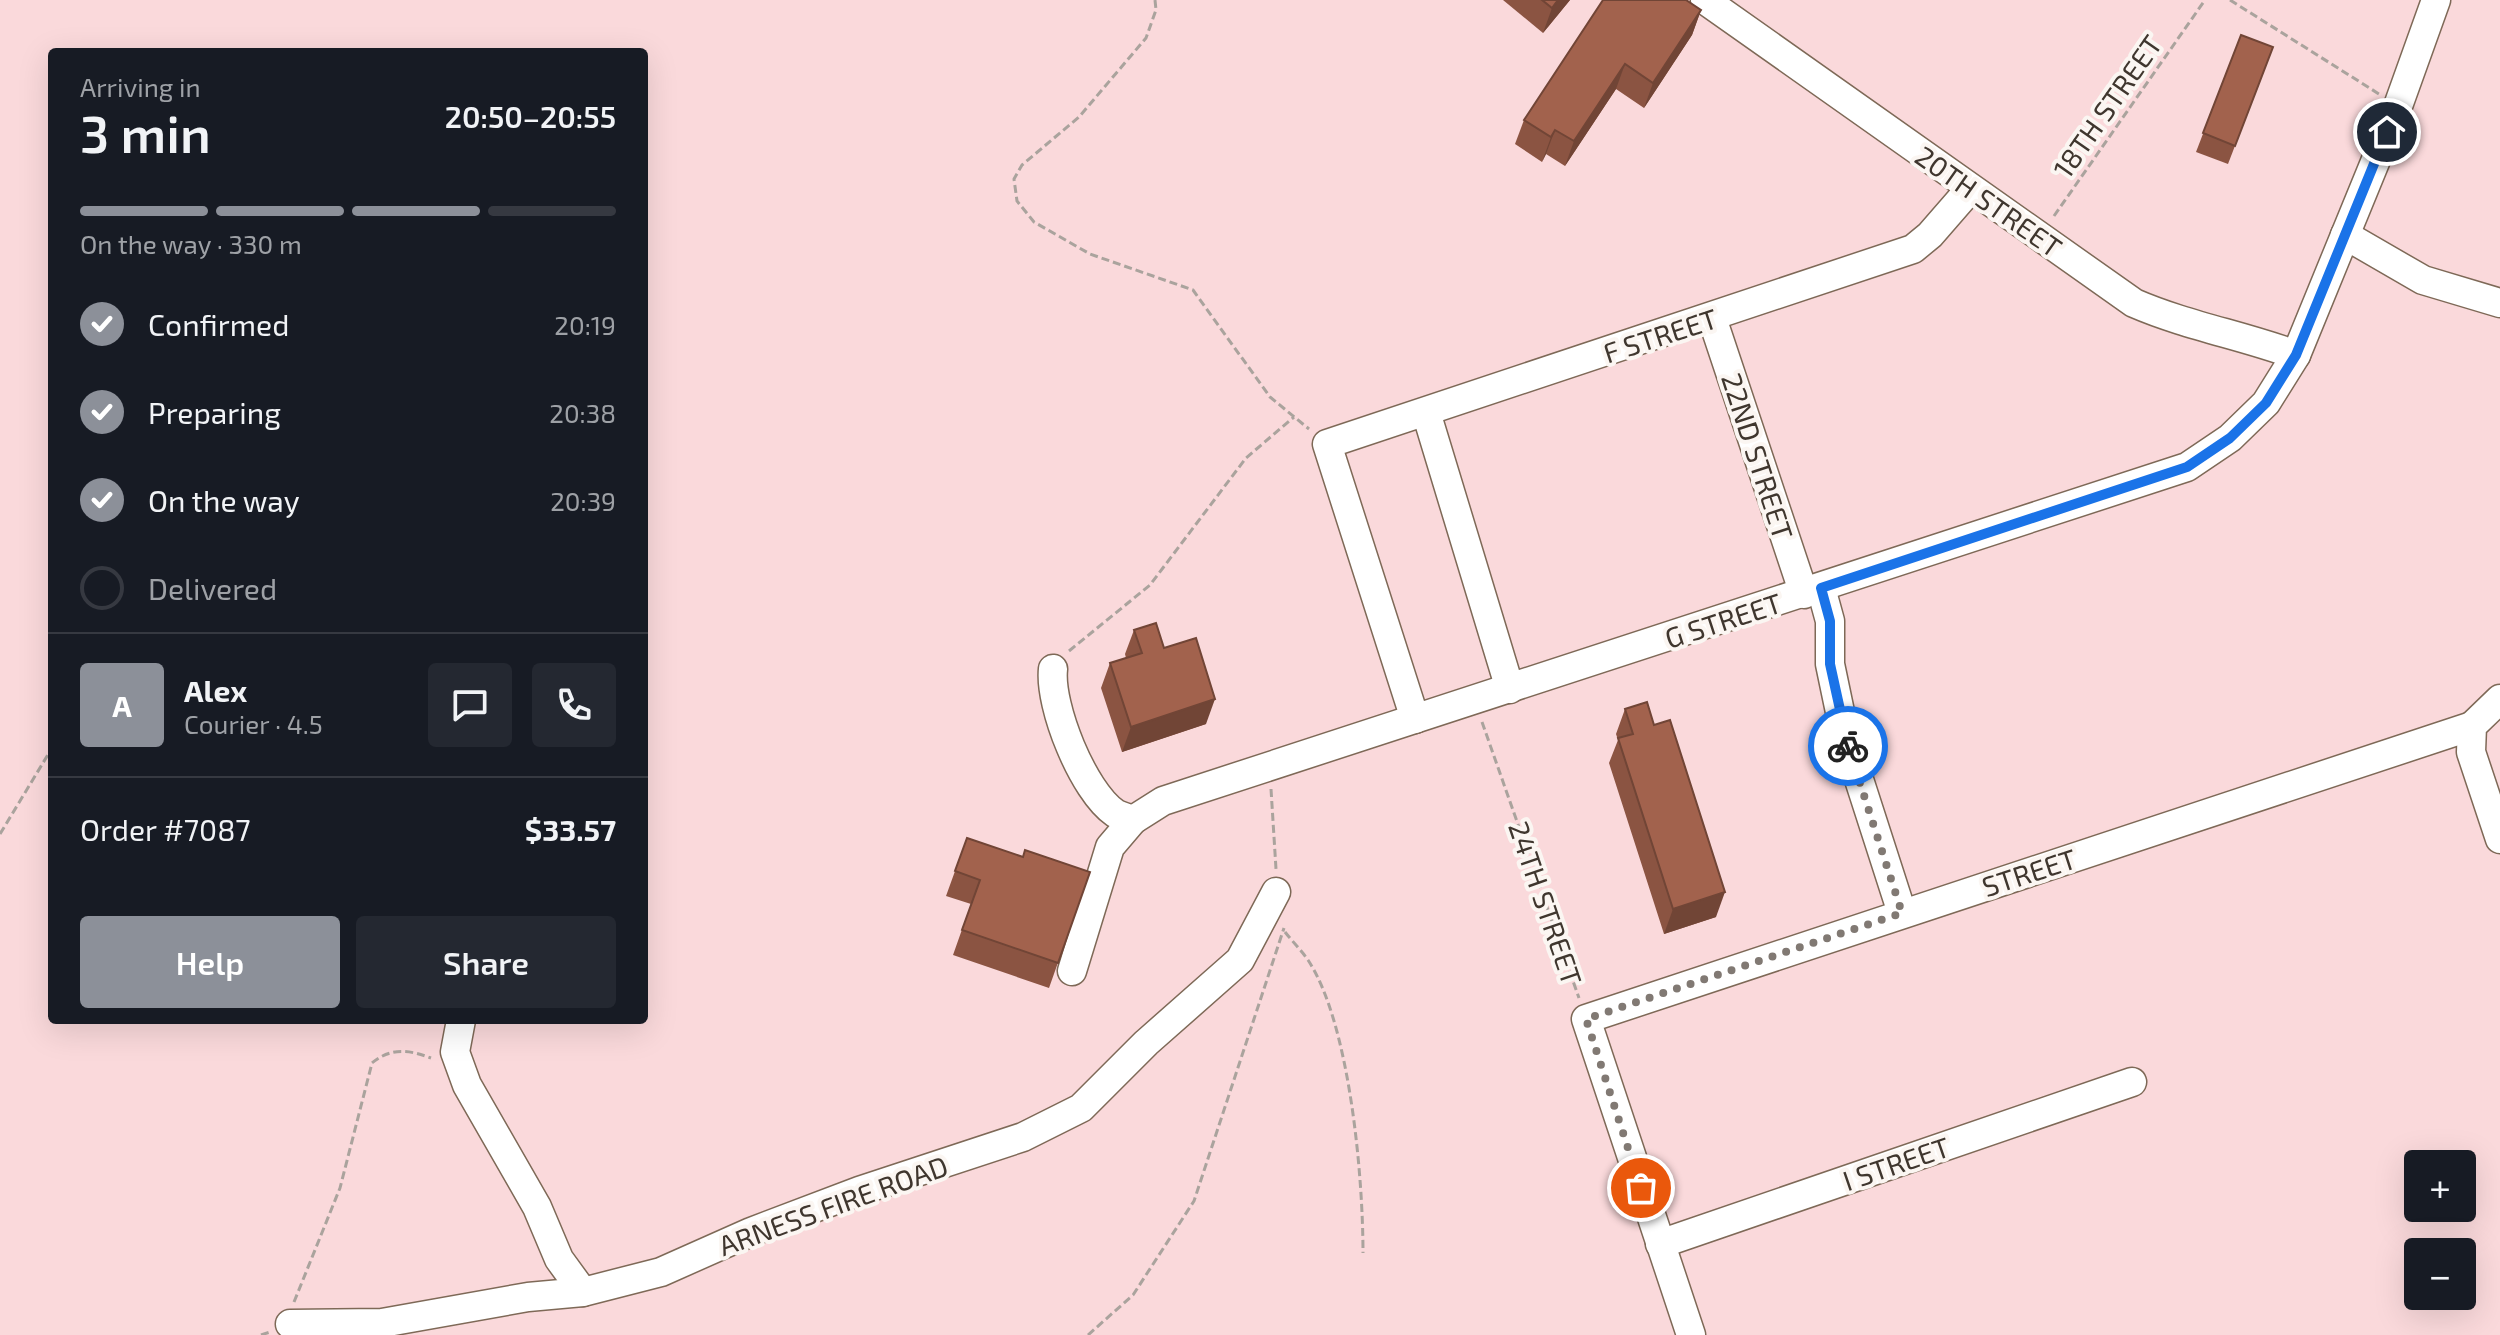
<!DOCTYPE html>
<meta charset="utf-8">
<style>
:root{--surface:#171b24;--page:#242831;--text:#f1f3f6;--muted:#9ea1a6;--line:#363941;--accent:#8c9099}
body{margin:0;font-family:"Exo 2",sans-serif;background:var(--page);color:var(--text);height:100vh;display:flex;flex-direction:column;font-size:30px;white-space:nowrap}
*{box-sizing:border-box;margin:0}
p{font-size:26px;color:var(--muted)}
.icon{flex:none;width:44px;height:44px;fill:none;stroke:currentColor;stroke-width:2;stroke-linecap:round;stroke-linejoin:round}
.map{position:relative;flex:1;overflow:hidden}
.sheet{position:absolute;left:48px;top:48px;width:600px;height:976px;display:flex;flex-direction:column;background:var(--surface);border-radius:8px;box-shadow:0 8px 32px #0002}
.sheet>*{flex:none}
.buttons{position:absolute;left:2404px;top:1150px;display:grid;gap:16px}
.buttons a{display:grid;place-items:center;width:72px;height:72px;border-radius:8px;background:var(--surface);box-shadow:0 8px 32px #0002;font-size:40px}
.pin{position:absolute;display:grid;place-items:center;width:68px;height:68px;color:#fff;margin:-34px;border:4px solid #fff;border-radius:50%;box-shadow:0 2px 8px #0007}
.courier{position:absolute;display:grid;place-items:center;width:80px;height:80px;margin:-40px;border:6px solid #1a73e8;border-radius:50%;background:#fff;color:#222;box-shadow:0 2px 10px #0007}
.summary em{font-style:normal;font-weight:600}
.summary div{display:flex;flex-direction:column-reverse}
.summary{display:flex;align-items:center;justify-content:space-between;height:136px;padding:0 32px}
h1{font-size:52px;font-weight:600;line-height:60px}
.bar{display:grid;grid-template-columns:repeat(4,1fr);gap:12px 8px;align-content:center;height:96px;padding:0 32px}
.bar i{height:10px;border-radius:6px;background:var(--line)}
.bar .selected{background:var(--accent)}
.bar p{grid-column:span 4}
.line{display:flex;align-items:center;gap:20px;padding:0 32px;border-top:2px solid var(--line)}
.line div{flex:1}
.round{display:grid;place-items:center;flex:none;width:84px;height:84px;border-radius:8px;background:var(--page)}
ol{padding:0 32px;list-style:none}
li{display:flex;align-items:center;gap:24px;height:88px}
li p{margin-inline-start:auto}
li .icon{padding:8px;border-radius:50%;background:var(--accent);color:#fff;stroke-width:4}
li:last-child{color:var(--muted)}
li i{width:44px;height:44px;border:4px solid var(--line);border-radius:50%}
.primary-button{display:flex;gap:16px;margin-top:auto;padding:16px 32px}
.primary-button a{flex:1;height:92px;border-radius:8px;background:var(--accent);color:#fff;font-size:32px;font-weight:600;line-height:92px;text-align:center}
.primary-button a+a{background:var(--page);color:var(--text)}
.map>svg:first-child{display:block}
</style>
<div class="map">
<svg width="2500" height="1335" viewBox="0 0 2500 1335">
<rect width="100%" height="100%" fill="#fbf6f2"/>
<path fill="#fad9db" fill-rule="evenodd" d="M0 0H2500V1335H0ZM52 52H644V1020H52ZM2418 1164H2462V1208H2418ZM2418 1252H2462V1296H2418Z"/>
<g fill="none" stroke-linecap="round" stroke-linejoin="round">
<defs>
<g id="minor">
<path d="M1705 0 2134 303C2187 326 2242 335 2296 355"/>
<polyline points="2345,235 2423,280 2500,303"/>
<polyline points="1712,318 1804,594"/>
<polyline points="1426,412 1510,689"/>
<polyline points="1821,588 1830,621 1830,664 1845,736 1902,913"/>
<path d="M1053 669C1049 706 1083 791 1115 813 1120 816 1128 818 1133 820"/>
<polyline points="2500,699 2472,726 2471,752 2500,839"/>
<polyline points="1415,719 1327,444 1913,249 1930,235 1970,189"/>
<polyline points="1072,971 1110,847 1133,820 1163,801 2187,467 2230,438 2266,403 2296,355 2398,106 2436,0"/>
<polyline points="461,1020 455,1052 467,1085 537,1207 559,1259 583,1292"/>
<polyline points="1660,1244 2132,1082"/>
<polyline points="290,1324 382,1323 528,1297 583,1292 661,1272 751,1232 859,1191 1023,1137 1081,1108 1146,1043 1240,960 1276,892"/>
<polyline points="1691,1335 1586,1019 2472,726"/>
</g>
</defs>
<use href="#minor" stroke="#7e6957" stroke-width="31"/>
<g stroke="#aaa39d" stroke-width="3" stroke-dasharray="8 4" stroke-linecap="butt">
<polyline points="1155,0 1156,10 1146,38 1079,117 1022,165 1014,179 1017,201 1034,222 1090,254 1193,290 1270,397 1309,429"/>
<polyline points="2230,0 2379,94"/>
<polyline points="2054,216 2205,0"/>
<polyline points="1069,651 1150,585 1246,458 1294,417"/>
<polyline points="1482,722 1579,998"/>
<polyline points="1271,789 1276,869"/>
<polyline points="0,834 52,748"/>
<path d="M1285 932C1292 941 1301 950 1308 960 1350 1024 1363 1177 1363 1253"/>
<path d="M294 1302 340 1188 372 1063C391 1047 410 1050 431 1058"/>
<polyline points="261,1335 270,1332"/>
<polyline points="1088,1335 1133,1295 1194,1201 1284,928"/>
</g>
<use href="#minor" stroke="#fff" stroke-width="28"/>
</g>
<g fill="#8b5442">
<polygon points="1503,0 1570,0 1543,33"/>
<polygon points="1701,10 1692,35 1644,108 1616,89 1565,166 1546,154 1542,162 1515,144 1524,120"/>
<polygon points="2241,35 2273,47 2228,164 2196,152"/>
<polygon points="1134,630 1164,648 1206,724 1122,752 1101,688 1110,663 1126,658 1125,654"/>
<polygon points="1625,709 1716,917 1664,934 1609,763 1618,740 1616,734"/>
<polygon points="967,838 1023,857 1090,872 1049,988 953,955 971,904 946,896"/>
</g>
<g fill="#714536">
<polygon points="1558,0 1570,0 1543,33 1552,8"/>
<polygon points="1701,10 1692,35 1644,108 1653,83"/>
<polygon points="1625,64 1616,89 1565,166 1574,141"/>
<polygon points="1555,130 1546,154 1542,162 1551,137"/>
<polygon points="1215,699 1206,724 1122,752 1131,727"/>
<polygon points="1725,892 1716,917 1664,934 1673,909"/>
</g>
<g fill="#a2624d" stroke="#714536" stroke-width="2">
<polygon points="1542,0 1558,0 1552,8"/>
<polygon points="1603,0 1686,0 1701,10 1653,83 1625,64 1574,141 1555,130 1551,137 1524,120"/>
<polygon points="2241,35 2273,47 2235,146 2203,133"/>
<polygon points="1156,623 1164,648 1196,638 1215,699 1131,727 1110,663 1142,653 1134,630"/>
<polygon points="1647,702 1654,725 1670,720 1725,892 1673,909 1618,738 1633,734 1625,709"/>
<polygon points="967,838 1023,857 1025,850 1090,872 1058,963 962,930 980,880 955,871"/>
</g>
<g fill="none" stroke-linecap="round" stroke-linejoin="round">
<polyline stroke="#817973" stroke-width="8" stroke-dasharray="0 14.4" points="1641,1188 1586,1019 1902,913 1848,746"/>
<polyline stroke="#1a73e8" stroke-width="10" points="1848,746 1830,664 1830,621 1821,588 2187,467 2230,438 2266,403 2296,355 2387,132"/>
</g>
<g text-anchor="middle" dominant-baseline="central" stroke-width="8" stroke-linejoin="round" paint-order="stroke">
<g font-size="28" fill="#3f362e" stroke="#fbf6f2">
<text transform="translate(2107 106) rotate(-55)">18TH STREET</text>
<text transform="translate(1989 201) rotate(35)">20TH STREET</text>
<text transform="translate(1660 335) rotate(-18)">F STREET</text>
<text transform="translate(1758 456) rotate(72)">22ND STREET</text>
<text transform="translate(1723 620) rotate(-18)">G STREET</text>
<text transform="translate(2029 872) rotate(-18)">STREET</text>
<text transform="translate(1546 903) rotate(71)">24TH STREET</text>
<text transform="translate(1896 1163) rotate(-19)">I STREET</text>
<text transform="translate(833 1205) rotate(-20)">ARNESS FIRE ROAD</text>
</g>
</g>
</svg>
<div class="buttons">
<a>+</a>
<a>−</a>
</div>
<div class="pin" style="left:1641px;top:1188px;background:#ea580c"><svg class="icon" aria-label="bag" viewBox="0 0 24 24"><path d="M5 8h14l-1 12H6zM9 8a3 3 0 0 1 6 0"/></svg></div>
<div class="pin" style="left:2387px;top:132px;background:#1f2937"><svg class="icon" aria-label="home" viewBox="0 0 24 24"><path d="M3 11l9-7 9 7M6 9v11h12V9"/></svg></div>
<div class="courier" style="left:1848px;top:746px"><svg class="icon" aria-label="bike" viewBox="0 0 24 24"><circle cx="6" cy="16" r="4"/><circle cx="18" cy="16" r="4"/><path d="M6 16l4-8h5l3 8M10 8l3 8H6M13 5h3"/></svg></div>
<section class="sheet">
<div class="summary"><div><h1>3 min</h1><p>Arriving in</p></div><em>20:50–20:55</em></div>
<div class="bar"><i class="selected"></i><i class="selected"></i><i class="selected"></i><i></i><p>On the way · 330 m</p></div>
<ol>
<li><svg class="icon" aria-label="check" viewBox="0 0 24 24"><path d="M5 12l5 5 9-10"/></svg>Confirmed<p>20:19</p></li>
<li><svg class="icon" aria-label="check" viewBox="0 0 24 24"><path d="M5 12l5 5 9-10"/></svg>Preparing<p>20:38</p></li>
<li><svg class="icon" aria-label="check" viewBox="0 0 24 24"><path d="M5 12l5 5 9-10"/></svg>On the way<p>20:39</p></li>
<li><i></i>Delivered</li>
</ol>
<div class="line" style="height:144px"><b class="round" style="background:var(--accent);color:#fff">A</b><div><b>Alex</b><p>Courier · 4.5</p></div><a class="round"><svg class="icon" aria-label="chat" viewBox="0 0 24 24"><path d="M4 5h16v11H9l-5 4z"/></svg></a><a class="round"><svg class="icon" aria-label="phone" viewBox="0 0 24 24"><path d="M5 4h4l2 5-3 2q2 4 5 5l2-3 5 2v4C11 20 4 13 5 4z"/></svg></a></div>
<div class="line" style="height:104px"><div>Order #7087</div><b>$33.57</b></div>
<div class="primary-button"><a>Help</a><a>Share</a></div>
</section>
</div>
